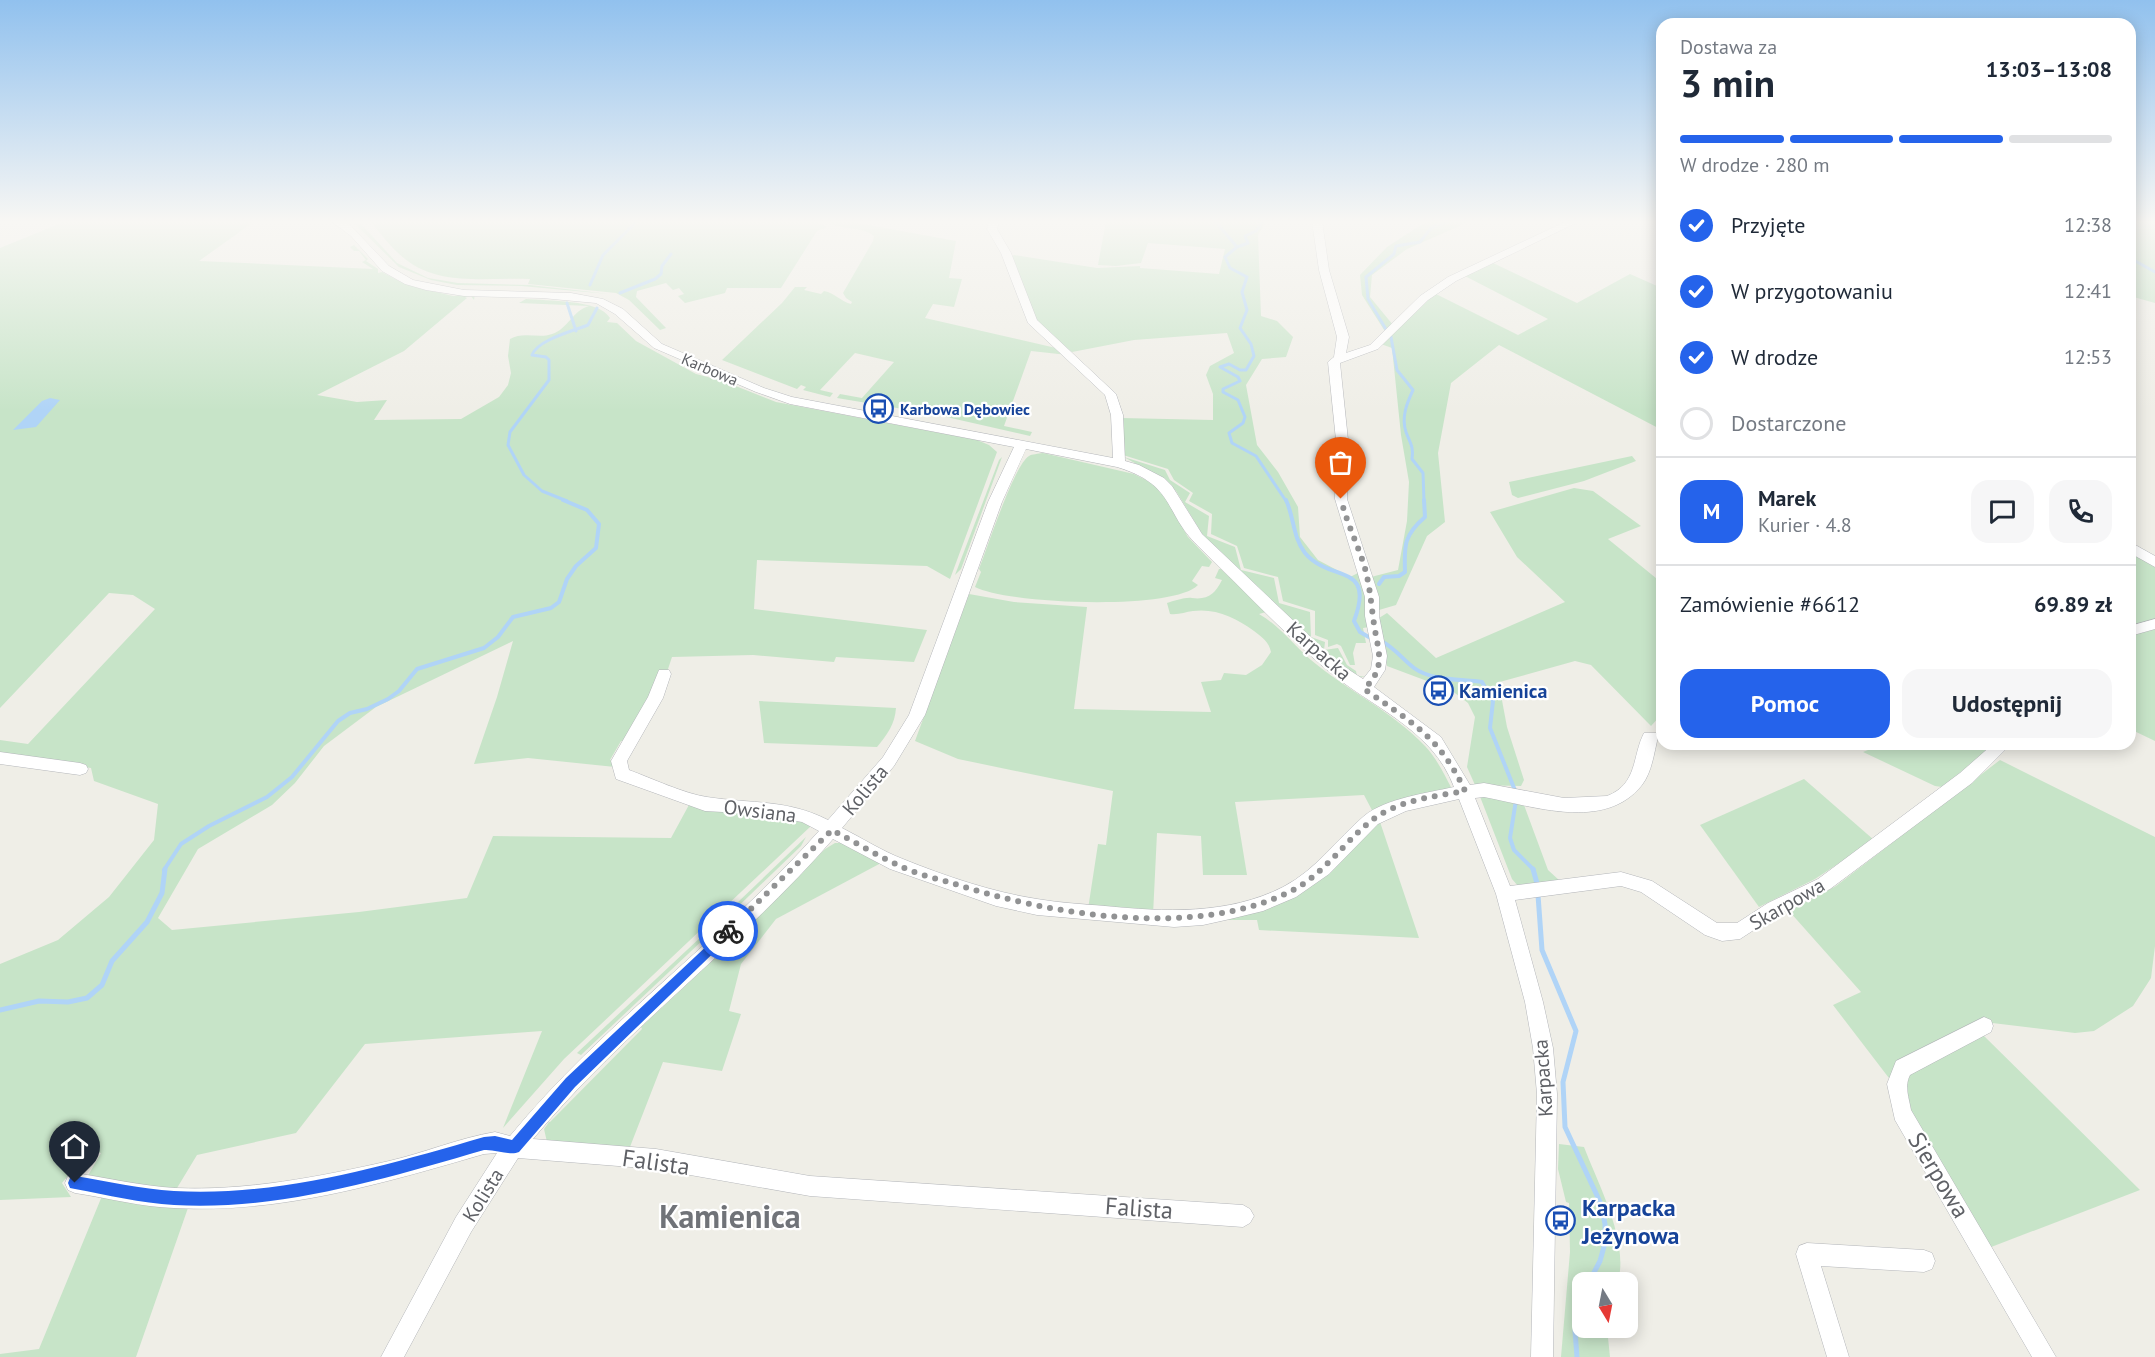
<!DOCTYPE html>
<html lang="pl">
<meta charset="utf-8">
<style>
:root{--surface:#fff;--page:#f6f6f7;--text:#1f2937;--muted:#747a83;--line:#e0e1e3;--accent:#2563eb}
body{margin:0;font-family:"PT Sans",sans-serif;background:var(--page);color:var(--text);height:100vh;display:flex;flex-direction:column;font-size:22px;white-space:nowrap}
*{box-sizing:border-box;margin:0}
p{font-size:20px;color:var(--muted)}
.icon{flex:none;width:33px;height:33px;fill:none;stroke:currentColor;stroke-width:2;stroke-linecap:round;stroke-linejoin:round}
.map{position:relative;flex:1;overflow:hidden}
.sheet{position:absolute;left:1656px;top:18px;width:480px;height:732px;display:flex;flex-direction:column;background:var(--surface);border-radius:18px;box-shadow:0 3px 15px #0003}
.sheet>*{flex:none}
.needle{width:39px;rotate:170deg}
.tools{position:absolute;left:1572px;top:1272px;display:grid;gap:12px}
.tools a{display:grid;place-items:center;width:66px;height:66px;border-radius:12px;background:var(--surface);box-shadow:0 3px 15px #0003;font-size:30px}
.pin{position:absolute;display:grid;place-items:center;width:51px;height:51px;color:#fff;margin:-62px -26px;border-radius:50% 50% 50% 0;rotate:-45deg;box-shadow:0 0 6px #0007}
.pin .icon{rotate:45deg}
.courier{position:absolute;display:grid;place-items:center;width:60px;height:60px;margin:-30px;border:4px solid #2563eb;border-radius:50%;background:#fff;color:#222;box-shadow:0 2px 8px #0007}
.overview em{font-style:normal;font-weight:700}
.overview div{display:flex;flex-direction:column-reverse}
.overview{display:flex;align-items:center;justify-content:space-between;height:102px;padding:0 24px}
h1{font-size:39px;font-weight:700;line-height:45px}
.bar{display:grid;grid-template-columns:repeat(4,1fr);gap:9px 6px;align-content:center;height:72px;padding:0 24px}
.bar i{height:8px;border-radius:4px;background:var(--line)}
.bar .current{background:var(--accent)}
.bar p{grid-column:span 4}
.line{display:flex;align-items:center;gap:15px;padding:0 24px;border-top:2px solid var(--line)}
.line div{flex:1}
.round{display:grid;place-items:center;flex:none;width:63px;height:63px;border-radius:18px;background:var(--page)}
ol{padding:0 24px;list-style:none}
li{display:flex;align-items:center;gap:18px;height:66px}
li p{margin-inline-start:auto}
li .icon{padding:6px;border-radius:50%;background:var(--accent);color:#fff;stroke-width:4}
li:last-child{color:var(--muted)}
li i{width:33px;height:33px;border:3px solid var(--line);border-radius:50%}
.cta{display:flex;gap:12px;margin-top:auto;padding:12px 24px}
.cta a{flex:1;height:69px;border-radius:18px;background:var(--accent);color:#fff;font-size:24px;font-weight:700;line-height:69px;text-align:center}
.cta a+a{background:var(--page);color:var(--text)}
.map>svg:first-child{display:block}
</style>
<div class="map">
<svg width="2155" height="1357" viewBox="0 0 2155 1357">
<rect width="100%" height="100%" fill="#efeee7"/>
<g fill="#c7e4c8">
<path d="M66 221H234L241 223 255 221 199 261 373 269 362 262 366 260 359 251H354L350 247 354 245 368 259 366 261 378 269V273L382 272 403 283 424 289 453 296 475 294 474 300 471 296 465 297 467 298 404 351 317 395 357 402 387 400 374 420 461 419 499 397 508 385 511 373 508 356 510 339C523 331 539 339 552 334 568 329 573 310 589 306L519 303 526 299C546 301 599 299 610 318L607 322 617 323 636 341 696 374 723 381 776 402 977 440 989 445 997 452 950 579 927 566 757 560 754 609 927 630 914 662 836 657 834 662 753 655 672 657 667 672H661L653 695 628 742 621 741 610 760 616 762 615 767 528 758 474 764 497 697 513 641 376 707 324 746 295 783 272 805 198 849 158 918 172 930 359 912 467 898 493 836 671 838 690 803C729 814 775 805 811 826L564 1059 503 1128 542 1031 365 1044 296 1133 197 1155 174 1193 129 1189 86 1179 101 1153 89 1151 62 1183 71 1197 0 1200V964L58 940 109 897 154 840 158 804 94 781 91 768 0 755V740L28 744 155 609 133 595 109 593 0 708V248Z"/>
<polygon points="352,221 362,225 397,263 428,278 458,283 530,285 609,294 521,286 457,285 431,280 399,267"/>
<path d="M370 221H818L827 227 817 231 781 288H727L725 293 685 303 678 296 684 294 679 288 673 290 666 283 637 291 636 297 666 328 660 330 629 300 616 293 528 284 530 279C488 277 440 287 405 259 391 248 381 234 370 221Z"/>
<path d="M827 221H847L956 241 949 278 962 279 954 307 933 304 925 318 1056 348 1068 355 1031 351 1004 426 1032 432 1030 436 942 416 944 413 935 411 933 414 837 398 840 394 862 398 894 362 855 353 820 390 833 393 830 397 803 390 806 387 801 385 797 389 722 360 782 303 795 287H807L804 290 821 294 824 291C835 293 840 301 851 304L852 302 846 298 843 293 873 241 874 236C861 225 839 231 827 221Z"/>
<polygon points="1106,221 1266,221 1258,235 1261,316 1277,321 1293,337 1286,357 1262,359 1246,385 1257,445 1278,472 1298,507 1300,537 1318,560 1350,577 1362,571 1369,627 1363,628 1366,643 1356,643 1353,653 1355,665 1350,665 1341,646 1337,644 1328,647 1328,640 1315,635 1315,611 1283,601 1278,577 1244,568 1237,546 1211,534 1212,514 1189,501 1193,493 1174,480 1168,469 1123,455 1121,418 1213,420 1213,394 1206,375 1210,366 1234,353 1227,333 1134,340 1072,352 1043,331 1035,320 1011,257 1014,255 1097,268 1140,266 1140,268 1219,274 1225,249 1148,243 1141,263 1116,266 1098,265"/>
<polygon points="1427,221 1471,221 1407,249 1372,275 1370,297 1393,325 1386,333 1362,295 1360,275 1387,247"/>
<polygon points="2130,221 2155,221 2155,303 2130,296"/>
<polygon points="1491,262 1577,303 1630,274 1657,286 1662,286 1662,430 1499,345 1451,383 1438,453 1445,522 1427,536 1396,605 1379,610 1371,577 1398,570 1407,521 1409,482 1401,435 1392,348 1381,344 1434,293 1518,335 1548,319 1463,275"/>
<path d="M1043 453 1134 474 1154 484 1167 500 1188 537 1212 562 1209 567 1202 566 1192 581 1198 585C1173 611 1007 604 975 587L981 572 979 569C987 549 1014 465 1029 456 1032 454 1038 454 1043 453Z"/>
<polygon points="1632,456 1636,461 1584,481 1518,498 1512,495 1509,482"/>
<polygon points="1002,457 961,569 955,575 999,460"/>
<polygon points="1124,457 1165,470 1170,480 1190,493 1185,502 1209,516 1207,536 1235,547 1241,570 1274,578 1279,603 1310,612 1311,637 1325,642 1324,650 1338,648 1347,665 1356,671 1357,676 1368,676 1358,677 1335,662 1204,537 1176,491 1166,481"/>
<polygon points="1574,488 1593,491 1641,526 1608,539 1662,583 1662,714 1651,726 1591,665 1575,661 1496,683 1501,695 1507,727 1524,780 1521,786 1475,785 1467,767 1475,717 1468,703 1451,690 1387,666 1378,626 1379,618 1387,613 1436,658 1565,602 1517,557 1490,512"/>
<polygon points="2130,550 2155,566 2155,619 2130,626"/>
<path d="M1219 569H1221L1266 612 1259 614C1280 626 1293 645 1311 660 1347 690 1393 712 1425 746 1437 759 1444 774 1452 789L1374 814 1364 795 1235 802 1247 875H1203L1201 836 1157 833 1153 915 1088 909 1098 844 1106 845 1113 791 958 759 915 741 969 594 1014 602 1087 607 1074 709 1211 712 1201 682 1221 680 1224 673 1246 675 1262 665 1271 652C1269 642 1262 637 1254 631 1236 618 1216 608 1193 611 1185 612 1179 615 1170 614L1167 603C1174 601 1185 597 1192 598 1208 600 1215 594 1222 580L1215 578Z"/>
<polygon points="2155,629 2155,741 2130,729 2130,636"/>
<path d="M759 701 896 708C895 724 887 735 877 747L764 743Z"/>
<polygon points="1883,744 1996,744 1942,787 1935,786 1863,752"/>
<polygon points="2000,760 2155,837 2155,946 2151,978 2133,1006 2094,1031 2075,1033 1984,1022 1892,1082 1833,1005 1861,992 1789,911 1836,886"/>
<polygon points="1804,779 1874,840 1815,879 1759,907 1700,825"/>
<polygon points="1479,794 1524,805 1548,870 1560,881 1518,886 1512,879"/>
<polygon points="1379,819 1419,938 1259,930 1257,920 1216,920 1269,905"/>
<polygon points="806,837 801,846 722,922 716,923"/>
<polygon points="835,843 842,843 881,863 776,919 741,964 729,1011 741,1014 722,1071 663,1062 628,1152 547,1142 544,1129 549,1122 550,1122 642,1029 641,1027 728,946 825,849"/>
<polygon points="703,935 706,937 581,1055 577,1053"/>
<polygon points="1982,1034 2140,1190 1986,1249 1907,1113 1907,1072"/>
<path d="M1559 1144 1584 1147C1599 1186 1629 1241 1618 1282H1582V1328H1607L1610 1357H1561L1570 1252 1569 1203 1566 1202 1558 1169Z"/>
<polygon points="102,1196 189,1205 136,1357 0,1357 0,1354 39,1349"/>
</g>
<polygon fill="#b0d4f7" points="50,398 60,400 36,427 13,430 42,401"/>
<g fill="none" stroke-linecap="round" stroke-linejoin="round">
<g stroke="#b0d4f7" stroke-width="3">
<polyline points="1215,221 1237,247"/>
<polyline points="1263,221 1256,231 1245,236 1248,243 1237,247 1225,257 1230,268 1247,277 1242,292 1247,310 1240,328 1251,344 1254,356 1246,370 1240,370 1229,364 1220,367 1238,377 1240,381 1223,389 1223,392 1238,400 1245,417 1243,423 1229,433 1232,443 1256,456 1286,501"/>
<polyline points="2130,258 2155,272"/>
<polyline points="590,285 603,255 637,221"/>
<polyline points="620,293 655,279 661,274 662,266 671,254"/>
<polyline points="567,303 576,331"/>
<polyline points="1387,331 1368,299 1366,277 1394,254 1396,246 1420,242 1431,228 1449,221"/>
<path d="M1391 337 1397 370 1413 390C1407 403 1401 417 1406 432 1410 443 1414 447 1412 459L1423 473 1424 501"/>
<path d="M567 501 542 491 524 475 508 445 510 432 549 380V360L546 357 532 355C537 340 573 331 588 325L597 308"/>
</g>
<g stroke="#b0d4f7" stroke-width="4">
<path d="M1286 500C1294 517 1293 538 1305 553 1330 583 1376 562 1354 621L1360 632 1374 640"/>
<path d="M1379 584 1384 577 1399 576 1405 572C1404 545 1404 535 1425 517L1424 500"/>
<path d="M1381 641C1394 647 1402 659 1414 668 1432 681 1460 679 1482 682L1493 701 1490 728 1516 793"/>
<polyline points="1516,800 1510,838 1514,850 1534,870"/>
<polyline points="164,870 181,844 209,826 267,797 292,777 338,721 350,713 367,709 388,699 399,691 417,669 484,648 498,637 513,617 551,608 559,602 567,579 576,566 596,548 599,524 587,510 563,500"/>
</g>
<g stroke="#b0d4f7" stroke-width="5">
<polyline points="1533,869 1538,887"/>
<polyline points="1538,895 1542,950 1576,1031 1563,1082 1565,1127 1601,1204 1605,1224 1605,1243 1600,1261 1589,1282"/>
<polyline points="0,1010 39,1001 68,1002 87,998 102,985 112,961 147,922 162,893 165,869"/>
<polyline points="1577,1357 1575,1331 1582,1296"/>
</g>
<defs>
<g id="minor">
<path d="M331 221H343L350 225 389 266 413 280 464 290 571 293 603 299 623 309 662 344 764 388 792 397 1113 458 1111 415 1105 395 1028 323 1001 253 987 229 989 221H999L997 229 1011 253 1037 320 1116 394 1123 415 1125 461 1139 465 1164 478 1172 486 1202 534 1337 662 1363 679 1371 669 1373 656 1365 616V597L1335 499 1336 440 1328 362 1334 357 1337 337 1319 270 1312 221H1322L1329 270 1349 337 1346 353 1370 345 1420 296 1448 277 1567 221H1580L1456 281 1428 300 1378 349 1340 363 1348 440 1347 499 1379 597V616L1387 656 1385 670 1374 687 1441 737 1470 785 1484 783 1564 798 1607 796C1638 784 1632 756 1644 733H1656L1658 737C1654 753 1652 772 1642 785 1605 832 1533 806 1484 797L1475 798 1510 886 1621 872 1652 881 1717 923H1737L1768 903 1818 879 1960 773 1993 744H2011L1972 783 1830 889 1780 913 1740 939 1722 941 1705 935 1641 892 1621 886 1515 900 1543 1002 1553 1048 1557 1094 1553 1357H1531L1537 1094 1533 1048 1525 1002 1496 894 1459 799 1406 811 1378 824 1329 874 1296 897 1263 911 1230 919 1203 925 1174 927 1037 915 996 906 890 869 833 839C740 946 624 1030 533 1139L656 1149 810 1176 1243 1205 1250 1209 1254 1216 1250 1223 1243 1227 810 1196 656 1169 518 1158 471 1232 404 1357H381L456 1217 497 1153 484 1154C384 1183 280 1214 174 1208 142 1207 108 1198 75 1193L68 1190 65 1183 68 1176 75 1173C108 1178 142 1186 175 1188 246 1191 319 1177 389 1161 424 1153 459 1138 495 1132L510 1136C602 1024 722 940 819 831L802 822 759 814 705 811 616 779 611 761 648 697 659 670H669L671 674 663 698 627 761 629 770C651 778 685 794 707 797 752 804 787 799 828 820L883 757 909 715 988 502 1014 447 790 404 756 392 654 348 615 314 596 303 542 298 464 296 426 290 405 284 382 271 351 236ZM1026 449 1117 467C1176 485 1163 512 1198 546 1241 587 1281 631 1326 669 1370 707 1432 728 1454 787 1428 793 1386 798 1364 816 1337 839 1316 870 1283 887 1228 915 1164 912 1105 906 1082 904 1060 903 1037 899 992 892 945 876 903 859 882 851 862 838 842 828L894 766 925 715 1002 502Z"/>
<polygon points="2130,542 2155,556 2155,567 2130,553"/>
<polygon points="2155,619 2155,629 2130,636 2130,626"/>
<polygon points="0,752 80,763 86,765 88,769 86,773 80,775 0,764"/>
<path d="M1984 1017 1991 1020 1993 1026 1991 1032 1910 1075C1904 1086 1909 1098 1911 1110L2056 1357H2032L1895 1120 1887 1084 1896 1061Z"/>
<polygon points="1807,1243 1924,1250 1932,1253 1935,1261 1932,1269 1924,1272 1821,1266 1849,1357 1827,1357 1796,1254 1799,1246"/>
</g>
</defs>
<use href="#minor" stroke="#b4b6ba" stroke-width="1"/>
<use href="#minor" fill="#fff" fill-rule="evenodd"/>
</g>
<linearGradient id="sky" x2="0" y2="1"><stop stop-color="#91c1ee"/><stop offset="0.54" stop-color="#f8f7f4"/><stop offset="1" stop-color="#f8f7f4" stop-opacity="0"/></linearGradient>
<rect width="2155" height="411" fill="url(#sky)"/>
<path fill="#2563eb" d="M728 926 734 931 732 935 575 1087 519 1152C510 1156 495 1149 484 1150 384 1179 279 1211 174 1205 141 1203 107 1195 75 1189L70 1188 68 1183 70 1178 75 1176C107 1181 141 1189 174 1191 279 1197 384 1166 484 1137L495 1136 512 1140 566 1078Z"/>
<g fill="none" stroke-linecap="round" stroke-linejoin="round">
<path stroke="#919293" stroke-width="6" stroke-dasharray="0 10.8" d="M728 931 832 830C853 841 874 854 896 864 913 873 933 878 952 883 1050 915 1193 939 1289 892 1323 876 1342 844 1371 821 1395 801 1435 796 1465 791 1440 737 1411 722 1364 689 1387 667 1378 652 1374 624 1371 604 1370 585 1364 565 1357 543 1346 521 1341 499"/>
</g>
<defs>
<symbol id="bus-ring" viewBox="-11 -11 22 22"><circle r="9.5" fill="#fff" stroke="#1a4fb4" stroke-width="1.5"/><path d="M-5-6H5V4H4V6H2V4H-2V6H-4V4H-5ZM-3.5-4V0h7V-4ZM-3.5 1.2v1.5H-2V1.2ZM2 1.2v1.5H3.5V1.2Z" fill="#1a4fb4"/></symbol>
</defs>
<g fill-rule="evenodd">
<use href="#bus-ring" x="862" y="392" width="33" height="33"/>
<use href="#bus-ring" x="1422" y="674" width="33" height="33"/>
<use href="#bus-ring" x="1544" y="1204" width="33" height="33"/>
</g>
<g text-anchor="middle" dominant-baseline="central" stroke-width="4.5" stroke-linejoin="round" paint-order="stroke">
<g font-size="16" fill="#5f6166" stroke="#fff">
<text transform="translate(710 369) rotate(23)">Karbowa</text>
</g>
<g font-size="16" font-weight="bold" fill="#164399" stroke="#fff" text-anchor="start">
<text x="900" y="409">Karbowa Dębowiec</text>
</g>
<g font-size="20" fill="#5f6166" stroke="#fff">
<text transform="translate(1319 651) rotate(41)">Karpacka</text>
<text transform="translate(865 790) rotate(-50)">Kolista</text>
<text transform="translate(760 811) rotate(7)">Owsiana</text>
<text transform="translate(1787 904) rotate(-30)">Skarpowa</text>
<text transform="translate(1543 1078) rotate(-94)">Karpacka</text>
<text transform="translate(483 1195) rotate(-58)">Kolista</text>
</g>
<g font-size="20" font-weight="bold" fill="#164399" stroke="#fff" text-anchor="start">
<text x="1459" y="691">Kamienica</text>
</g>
<g font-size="24" fill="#5f6166" stroke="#fff">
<text transform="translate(656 1162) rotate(8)">Falista</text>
<text transform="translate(1939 1175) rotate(59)">Sierpowa</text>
<text transform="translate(1139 1208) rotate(4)">Falista</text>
</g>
<g font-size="24" font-weight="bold" fill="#164399" stroke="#fff" text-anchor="start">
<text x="1582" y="1207">Karpacka<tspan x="1582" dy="28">Jeżynowa</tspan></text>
</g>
<g font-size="32" font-weight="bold" fill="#707378" stroke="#fff">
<text x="730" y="1216">Kamienica</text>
</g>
</g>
</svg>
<div class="tools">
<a><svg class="needle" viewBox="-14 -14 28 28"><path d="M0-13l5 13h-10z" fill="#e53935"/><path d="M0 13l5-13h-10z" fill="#747a83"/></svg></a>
</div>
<div class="pin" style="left:1341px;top:499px;background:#ea580c"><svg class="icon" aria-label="bag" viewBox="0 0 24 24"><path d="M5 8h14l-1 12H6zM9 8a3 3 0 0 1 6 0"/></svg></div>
<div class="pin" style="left:75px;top:1183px;background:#1f2937"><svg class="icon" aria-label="home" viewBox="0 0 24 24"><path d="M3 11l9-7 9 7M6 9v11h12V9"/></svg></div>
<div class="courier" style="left:728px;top:931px"><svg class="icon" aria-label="bike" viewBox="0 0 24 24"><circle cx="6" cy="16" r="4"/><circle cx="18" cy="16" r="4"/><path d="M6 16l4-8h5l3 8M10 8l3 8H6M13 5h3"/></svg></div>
<section class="sheet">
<div class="overview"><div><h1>3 min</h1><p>Dostawa za</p></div><em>13:03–13:08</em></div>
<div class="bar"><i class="current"></i><i class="current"></i><i class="current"></i><i></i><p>W drodze · 280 m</p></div>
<ol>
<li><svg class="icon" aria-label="check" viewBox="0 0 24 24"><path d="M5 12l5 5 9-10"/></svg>Przyjęte<p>12:38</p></li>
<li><svg class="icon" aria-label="check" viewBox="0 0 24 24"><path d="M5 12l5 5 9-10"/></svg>W przygotowaniu<p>12:41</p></li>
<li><svg class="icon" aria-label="check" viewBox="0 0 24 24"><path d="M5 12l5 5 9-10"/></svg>W drodze<p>12:53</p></li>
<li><i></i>Dostarczone</li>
</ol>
<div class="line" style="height:108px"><b class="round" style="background:var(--accent);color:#fff">M</b><div><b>Marek</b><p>Kurier · 4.8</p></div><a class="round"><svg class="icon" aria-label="chat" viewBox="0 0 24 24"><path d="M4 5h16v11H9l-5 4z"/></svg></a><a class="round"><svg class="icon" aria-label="phone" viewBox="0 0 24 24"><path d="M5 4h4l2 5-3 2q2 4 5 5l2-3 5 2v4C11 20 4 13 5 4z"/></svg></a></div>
<div class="line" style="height:78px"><div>Zamówienie #6612</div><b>69.89 zł</b></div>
<div class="cta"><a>Pomoc</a><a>Udostępnij</a></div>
</section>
</div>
